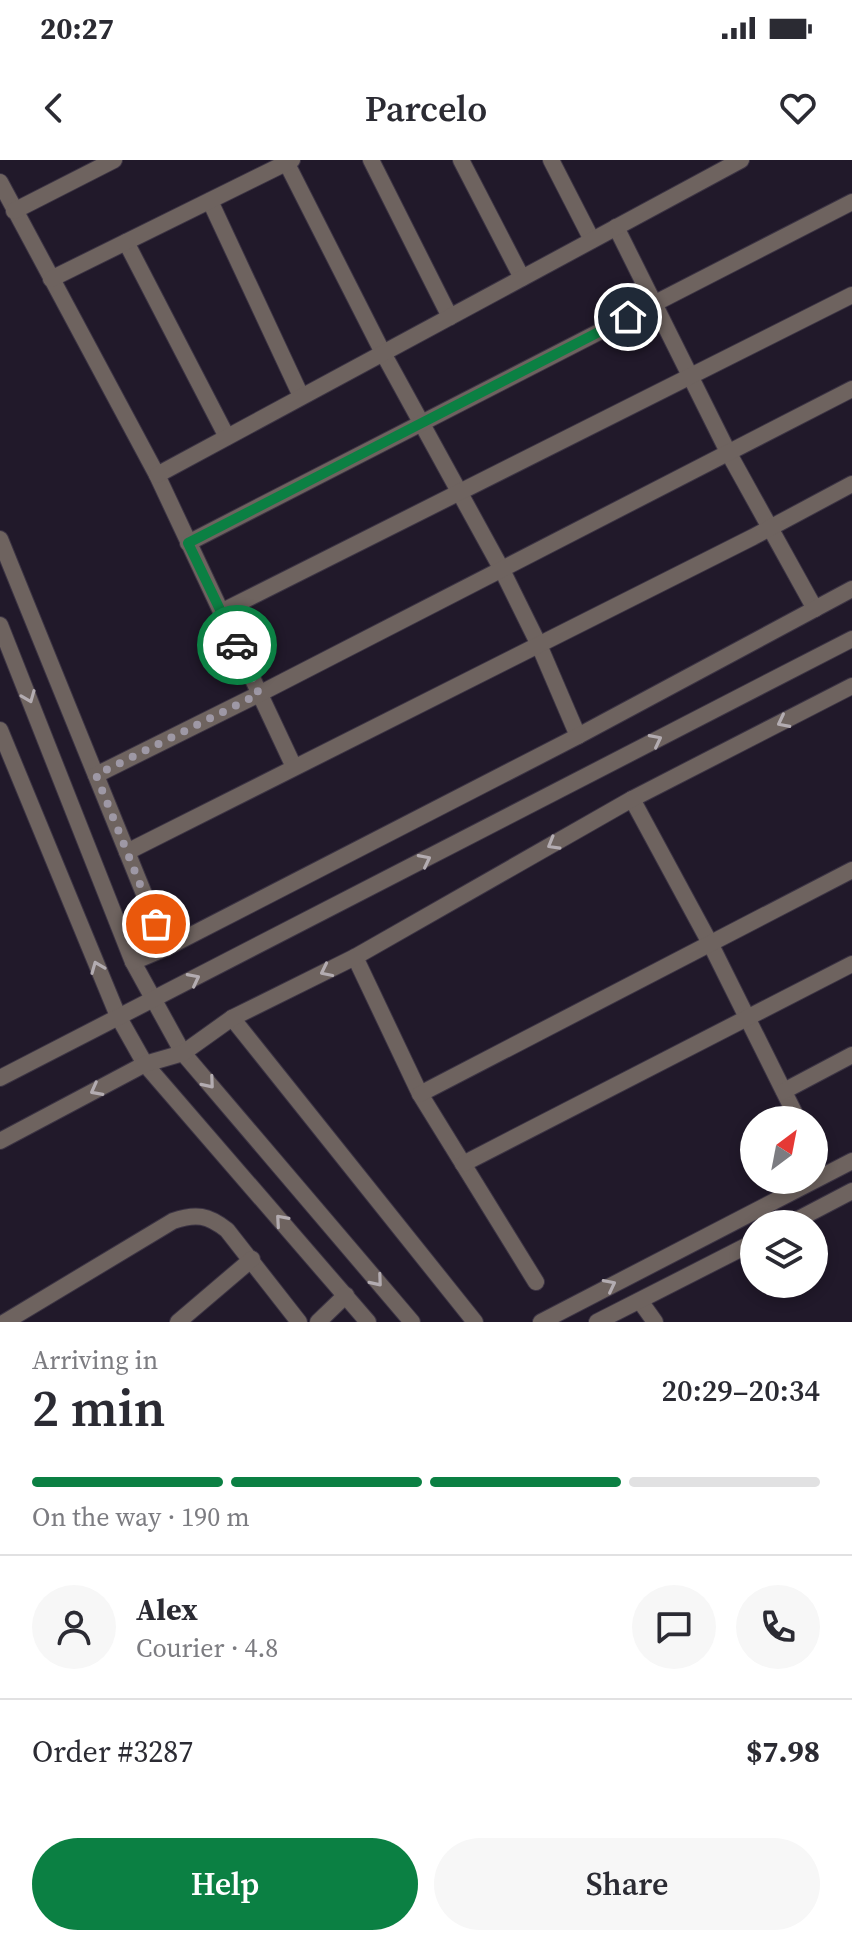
<!DOCTYPE html>
<meta charset="utf-8">
<style>
:root{--surface:#fff;--page:#f7f7f7;--text:#2b2b33;--muted:#7c7c81;--line:#e1e1e2;--accent:#0b8043}
body{margin:0;font-family:"Source Serif 4",serif;background:var(--page);color:var(--text);height:100vh;display:flex;flex-direction:column;font-size:30px;white-space:nowrap}
*{box-sizing:border-box;margin:0}
p{font-size:26px;color:var(--muted)}
.icon{flex:none;width:44px;height:44px;fill:none;stroke:currentColor;stroke-width:2;stroke-linecap:round;stroke-linejoin:round}
.map{position:relative;height:1162px;overflow:hidden}
.panel{display:flex;flex-direction:column;background:var(--surface);flex:1}
.panel>*{flex:none}
.needle{width:52px;rotate:32deg}
.controls{position:absolute;left:740px;top:946px;display:grid;gap:16px}
.controls a{display:grid;place-items:center;width:88px;height:88px;border-radius:50%;background:var(--surface);box-shadow:0 4px 12px #0003;font-size:40px}
.pin{position:absolute;display:grid;place-items:center;width:68px;height:68px;color:#fff;margin:-34px;border:4px solid #fff;border-radius:50%;box-shadow:0 2px 8px #0007}
.courier{position:absolute;display:grid;place-items:center;width:80px;height:80px;margin:-40px;border:6px solid #0b8043;border-radius:50%;background:#fff;color:#222;box-shadow:0 2px 10px #0007}
.headline em{font-style:normal;font-weight:600}
.headline div{display:flex;flex-direction:column-reverse}
.headline{display:flex;align-items:center;justify-content:space-between;height:136px;padding:0 32px}
h1{font-size:52px;font-weight:600;line-height:60px}
.bar{display:grid;grid-template-columns:repeat(4,1fr);gap:12px 8px;align-content:center;height:96px;padding:0 32px}
.bar i{height:10px;border-radius:6px;background:var(--line)}
.bar .selected{background:var(--accent)}
.bar p{grid-column:span 4}
.line{display:flex;align-items:center;gap:20px;padding:0 32px;border-top:2px solid var(--line)}
.line div{flex:1}
.round{display:grid;place-items:center;flex:none;width:84px;height:84px;border-radius:42px;background:var(--page)}
.action{display:flex;gap:16px;margin-top:auto;padding:16px 32px}
.action a{flex:1;height:92px;border-radius:48px;background:var(--accent);color:#fff;font-size:32px;font-weight:600;line-height:92px;text-align:center}
.action a+a{background:var(--page);color:var(--text)}
.status{display:flex;justify-content:space-between;align-items:center;height:56px;padding:0 40px;background:var(--surface);direction:ltr}
.status svg{height:22px;fill:currentColor}
header{display:flex;justify-content:space-between;align-items:center;height:104px;padding:0 32px;background:var(--surface);font-size:36px;font-weight:600}
.map>svg:first-child{display:block}
</style>
<div class="status"><b>20:27</b><svg viewBox="0 0 49 12"><path d="M0 12V9h3v3zM5 12V6h3v6zM10 12V3h3v9zM15 12V0h3v12zM26 1h20v11H26zM47 4h2v5h-2z"/></svg></div>
<header><svg class="icon" aria-label="back" viewBox="0 0 24 24"><path d="M15 5l-7 7 7 7"/></svg>Parcelo<svg class="icon" aria-label="heart" viewBox="0 0 24 24"><path d="M12 20l-8-8c-3-5 5-10 8-4 3-6 11-1 8 4z"/></svg></header>
<div class="map">
<svg width="852" height="1162" viewBox="0 0 852 1162">
<rect width="100%" height="100%" fill="#21192a"/>
<g fill="none" stroke-linecap="round" stroke-linejoin="round">
<defs>
<g id="street">
<polyline points="285,0 383,193 501,408 539,485 578,576"/>
<polyline points="371,0 450,157"/>
<polyline points="461,0 522,118"/>
<polyline points="551,0 592,80"/>
<polyline points="0,22 157,315 294,607"/>
<polyline points="210,41 301,236"/>
<polyline points="14,51 114,0"/>
<polyline points="616,67 728,292 815,449"/>
<polyline points="126,82 227,277"/>
<polyline points="51,119 292,0"/>
<polyline points="157,315 741,0"/>
<polyline points="0,379 166,788"/>
<polyline points="188,383 852,42"/>
<polyline points="221,452 852,135"/>
<polyline points="0,465 133,802 183,893 412,1162"/>
<polyline points="0,570 118,856 145,904 368,1162"/>
<polyline points="96,615 259,534 852,229"/>
<polyline points="632,639 711,785 798,960"/>
<polyline points="127,692 753,377 852,324"/>
<polyline points="355,797 420,934 536,1122"/>
<polyline points="133,802 166,788 578,576 852,429"/>
<polyline points="232,858 475,1162"/>
<polyline points="0,918 852,479"/>
<polyline points="784,931 852,895"/>
<polyline points="420,934 852,710"/>
<polyline points="0,981 145,904 183,893 232,858 355,797 632,639 852,526"/>
<polyline points="463,1004 852,804"/>
<polyline points="789,1064 852,1031"/>
<polyline points="640,1141 655,1162"/>
<path d="M5 1162 173 1061C196 1053 208 1055 227 1070L299 1162"/>
<polyline points="178,1162 252,1099"/>
<polyline points="318,1162 346,1135"/>
<polyline points="541,1162 852,1001"/>
<polyline points="597,1162 754,1082"/>
</g>
</defs>
<use href="#street" stroke="#3c3444" stroke-width="18"/>
<use href="#street" stroke="#6e635f" stroke-width="16"/>
</g>
<defs><path id="oneway-chevron" d="M-2-3.5L2.5 0L-2 3.5" fill="none" stroke-width="1.6" stroke-linecap="round" stroke-linejoin="round" transform="scale(2)"/></defs>
<g stroke="#b3acb1">
<use href="#oneway-chevron" transform="translate(29 537) rotate(68)"/>
<use href="#oneway-chevron" transform="translate(783 562) rotate(153)"/>
<use href="#oneway-chevron" transform="translate(656 580) rotate(-27)"/>
<use href="#oneway-chevron" transform="translate(553 684) rotate(150)"/>
<use href="#oneway-chevron" transform="translate(425 700) rotate(-27)"/>
<use href="#oneway-chevron" transform="translate(97 807) rotate(-112)"/>
<use href="#oneway-chevron" transform="translate(326 811) rotate(154)"/>
<use href="#oneway-chevron" transform="translate(194 819) rotate(-27)"/>
<use href="#oneway-chevron" transform="translate(209 923) rotate(50)"/>
<use href="#oneway-chevron" transform="translate(96 930) rotate(152)"/>
<use href="#oneway-chevron" transform="translate(281 1060) rotate(-131)"/>
<use href="#oneway-chevron" transform="translate(377 1121) rotate(50)"/>
<use href="#oneway-chevron" transform="translate(610 1125) rotate(-27)"/>
</g>
<g fill="none" stroke-linecap="round" stroke-linejoin="round">
<polyline stroke="#9e98a5" stroke-width="8" stroke-dasharray="0 14.4" points="156,764 96,615 259,534 237,485"/>
<polyline stroke="#0b8043" stroke-width="10" points="237,485 188,383 628,157"/>
</g>
</svg>
<div class="controls">
<a><svg class="needle" viewBox="-14 -14 28 28"><path d="M0-13l5 13h-10z" fill="#e53935"/><path d="M0 13l5-13h-10z" fill="#7c7c81"/></svg></a>
<a><svg class="icon" aria-label="layers" viewBox="0 0 24 24"><path d="M12 4l9 5-9 5-9-5zM3 14l9 5 9-5"/></svg></a>
</div>
<div class="pin" style="left:156px;top:764px;background:#ea580c"><svg class="icon" aria-label="bag" viewBox="0 0 24 24"><path d="M5 8h14l-1 12H6zM9 8a3 3 0 0 1 6 0"/></svg></div>
<div class="pin" style="left:628px;top:157px;background:#1f2937"><svg class="icon" aria-label="home" viewBox="0 0 24 24"><path d="M3 11l9-7 9 7M6 9v11h12V9"/></svg></div>
<div class="courier" style="left:237px;top:485px"><svg class="icon" aria-label="car" viewBox="0 0 24 24"><path d="M5 17H2v-5l4-1 3-4h7l3 4 3 1v5h-3M9 17h6M6 11h13"/><circle cx="7" cy="17" r="2"/><circle cx="17" cy="17" r="2"/></svg></div>
</div>
<section class="panel">
<div class="headline"><div><h1>2 min</h1><p>Arriving in</p></div><em>20:29–20:34</em></div>
<div class="bar"><i class="selected"></i><i class="selected"></i><i class="selected"></i><i></i><p>On the way · 190 m</p></div>
<div class="line" style="height:144px"><a class="round"><svg class="icon" aria-label="person" viewBox="0 0 24 24"><circle cx="12" cy="8" r="4"/><path d="M4 21q1-7 8-7t8 7"/></svg></a><div><b>Alex</b><p>Courier · 4.8</p></div><a class="round"><svg class="icon" aria-label="chat" viewBox="0 0 24 24"><path d="M4 5h16v11H9l-5 4z"/></svg></a><a class="round"><svg class="icon" aria-label="phone" viewBox="0 0 24 24"><path d="M5 4h4l2 5-3 2q2 4 5 5l2-3 5 2v4C11 20 4 13 5 4z"/></svg></a></div>
<div class="line" style="height:104px"><div>Order #3287</div><b>$7.98</b></div>
<div class="action"><a>Help</a><a>Share</a></div>
</section>
